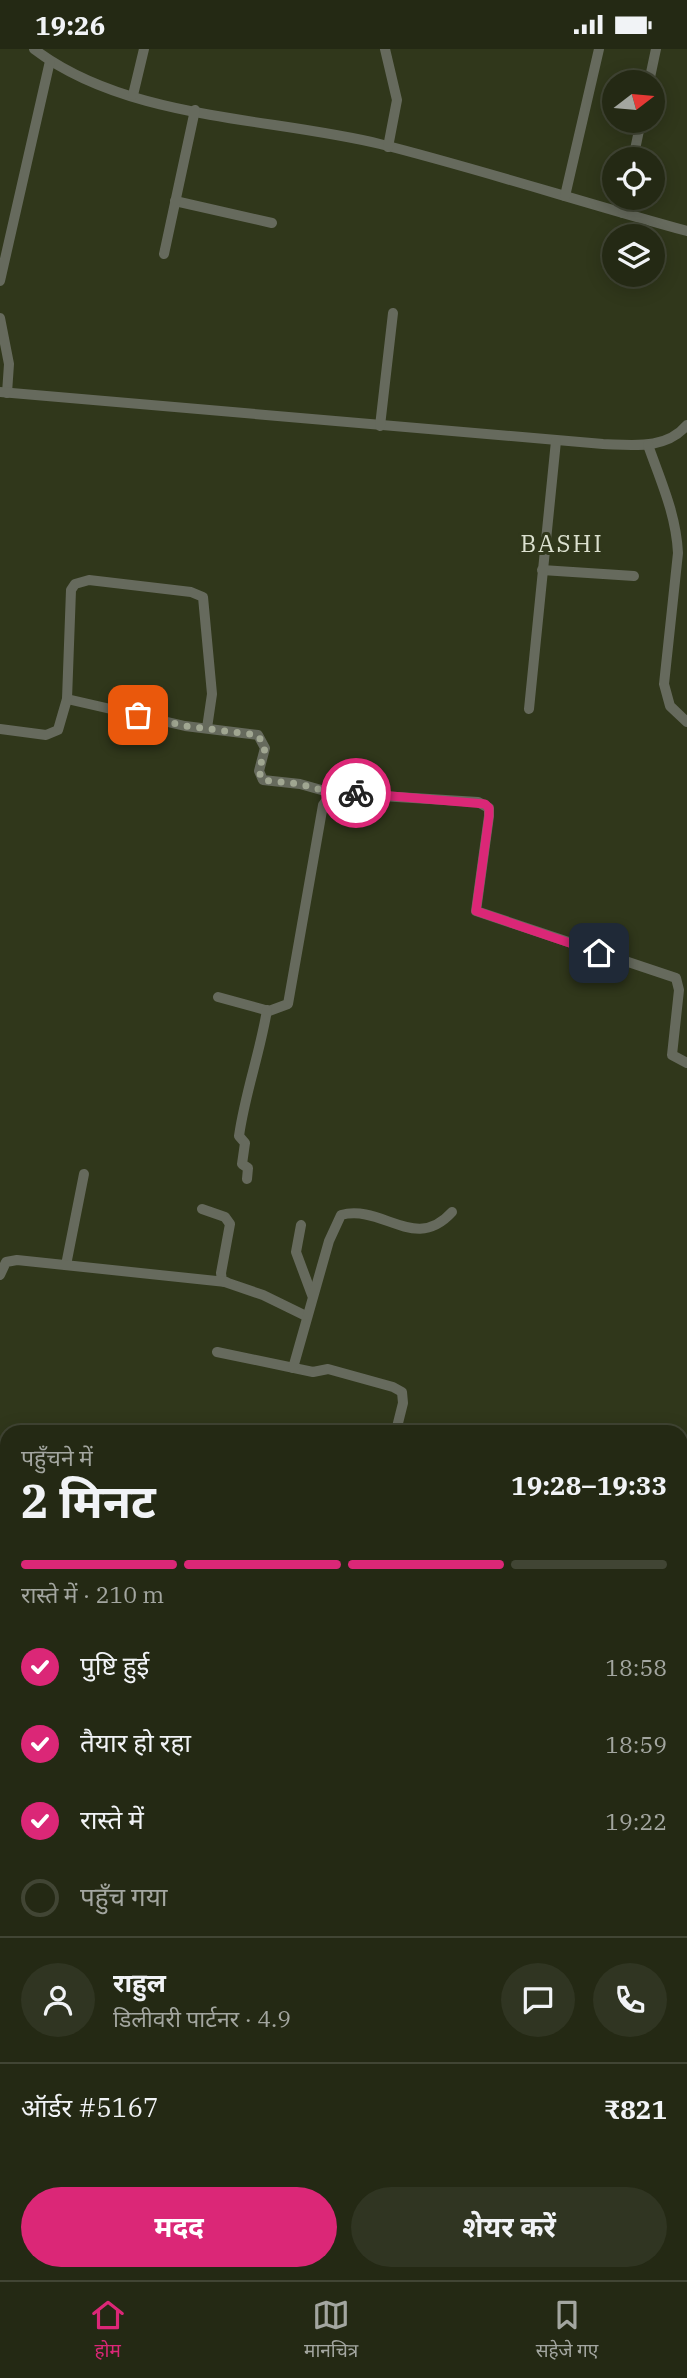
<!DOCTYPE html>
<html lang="hi">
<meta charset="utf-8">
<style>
:root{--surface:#242914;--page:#303522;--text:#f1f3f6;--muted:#a3a6a0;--line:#414534;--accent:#db2777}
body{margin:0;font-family:"IBM Plex Serif","Noto Sans Devanagari",serif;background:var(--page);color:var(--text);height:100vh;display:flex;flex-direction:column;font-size:26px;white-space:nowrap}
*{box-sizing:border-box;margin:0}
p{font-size:23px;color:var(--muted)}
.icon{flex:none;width:38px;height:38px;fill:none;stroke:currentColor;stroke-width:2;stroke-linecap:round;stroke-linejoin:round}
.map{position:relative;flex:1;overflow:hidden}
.sheet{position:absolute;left:0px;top:1376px;width:688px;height:856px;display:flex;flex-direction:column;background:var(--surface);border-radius:21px 21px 0 0;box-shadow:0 4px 18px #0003,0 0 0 2px var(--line)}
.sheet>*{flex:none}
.needle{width:46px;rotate:74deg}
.tools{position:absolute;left:602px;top:21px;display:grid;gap:14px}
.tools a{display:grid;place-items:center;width:63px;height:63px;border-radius:50%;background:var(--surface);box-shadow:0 4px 18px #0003,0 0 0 2px var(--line);font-size:35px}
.pin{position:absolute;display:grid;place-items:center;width:60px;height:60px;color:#fff;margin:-30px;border-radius:14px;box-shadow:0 4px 10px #0006}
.courier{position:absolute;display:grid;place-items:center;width:70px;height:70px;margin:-35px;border:5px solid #db2777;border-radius:50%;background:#fff;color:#222;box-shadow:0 2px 9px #0007}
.summary em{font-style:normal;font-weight:700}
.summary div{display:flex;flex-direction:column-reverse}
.summary{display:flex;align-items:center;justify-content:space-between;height:119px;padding:0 21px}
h1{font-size:46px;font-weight:700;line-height:52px}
.bar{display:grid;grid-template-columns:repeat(4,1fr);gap:10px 7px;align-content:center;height:84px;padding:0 21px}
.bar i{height:9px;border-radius:5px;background:var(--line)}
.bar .active{background:var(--accent)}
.bar p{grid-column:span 4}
.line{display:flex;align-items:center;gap:18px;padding:0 21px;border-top:2px solid var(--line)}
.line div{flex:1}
.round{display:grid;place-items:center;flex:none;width:74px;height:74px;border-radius:37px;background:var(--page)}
ol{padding:0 21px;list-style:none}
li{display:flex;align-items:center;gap:21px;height:77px}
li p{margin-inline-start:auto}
li .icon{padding:7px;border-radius:50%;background:var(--accent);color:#fff;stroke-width:4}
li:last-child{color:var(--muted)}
li i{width:38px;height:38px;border:4px solid var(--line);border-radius:50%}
.action{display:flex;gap:14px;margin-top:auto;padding:14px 21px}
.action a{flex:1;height:80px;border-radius:42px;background:var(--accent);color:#fff;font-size:28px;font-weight:700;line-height:80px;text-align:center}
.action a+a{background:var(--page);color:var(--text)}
.status{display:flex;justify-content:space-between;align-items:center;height:49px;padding:0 35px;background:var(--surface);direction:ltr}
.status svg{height:19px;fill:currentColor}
.tab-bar{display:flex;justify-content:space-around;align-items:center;height:98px;border-top:2px solid var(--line);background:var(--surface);font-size:19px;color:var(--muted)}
.tab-bar a{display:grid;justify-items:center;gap:4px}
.tab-bar .active{color:var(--accent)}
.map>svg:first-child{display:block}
</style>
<div class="status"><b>19:26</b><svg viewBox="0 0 49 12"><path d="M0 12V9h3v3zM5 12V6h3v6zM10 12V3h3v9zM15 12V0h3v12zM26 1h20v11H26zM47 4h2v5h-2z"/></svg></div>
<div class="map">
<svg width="687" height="2231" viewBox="0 0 687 2231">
<rect width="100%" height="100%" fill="#30371b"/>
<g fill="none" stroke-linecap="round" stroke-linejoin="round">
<g stroke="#666a5d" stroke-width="10">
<path d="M34 0C127 71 269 68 380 95 483 121 584 154 687 182"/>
<polyline points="385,0 397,51 388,98"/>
<polyline points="649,33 656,0"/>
<polyline points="133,46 144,0"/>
<polyline points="633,110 641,72"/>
<polyline points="565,147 599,0"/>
<polyline points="175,152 272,174"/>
<polyline points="623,164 626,149"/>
<polyline points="164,205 195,61"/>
<polyline points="0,232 50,12"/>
<polyline points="0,269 9,315 7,344"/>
<path d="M0 343 603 395C633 396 666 401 687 376"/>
<polyline points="380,377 393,264"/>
<path d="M648 396C661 433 676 465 678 504L664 635 670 657 687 673"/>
<polyline points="542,521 634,527"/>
<polyline points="67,650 185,677 258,686 265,699 259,722 263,731 300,735 332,744"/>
<polyline points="529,660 556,392"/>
<polyline points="0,680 46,686 58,681 67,650 71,541 75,535 89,531 191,543 203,548 212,645 207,679"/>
<polyline points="218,948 269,962 288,955 323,756 332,744 478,753 489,759 489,767 476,862 676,929 679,941 672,1006 687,1014"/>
<path d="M247 1130 248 1119 242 1115 245 1094 239 1087C245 1044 260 1004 267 961"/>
<polyline points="202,1160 225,1168 230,1175 221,1224 222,1232 263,1246 306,1267"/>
<polyline points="301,1176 296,1203 312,1246"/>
<polyline points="66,1216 84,1125"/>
<polyline points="0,1226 6,1213 17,1211 226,1233"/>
<polyline points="217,1303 313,1323 328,1320 393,1338 402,1343 403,1354 396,1382"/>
<path d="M293 1319 329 1192 341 1166C383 1155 415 1204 452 1163"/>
<polyline points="0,1553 7,1554"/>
<polyline points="681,1660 687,1655"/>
<polyline points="0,1876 7,1843"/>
<polyline points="162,2231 164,2224"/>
<polyline points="475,2231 479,2224"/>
</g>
</g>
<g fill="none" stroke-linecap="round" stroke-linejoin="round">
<polyline stroke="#a0a691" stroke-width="7" stroke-dasharray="0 12.6" points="138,666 185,677 258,686 265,699 259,722 262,731 300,735 332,744 356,744"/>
<polyline stroke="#db2777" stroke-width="9" points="356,744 485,755 489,759 489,767 476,862 599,904"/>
</g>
<g text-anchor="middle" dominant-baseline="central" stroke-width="6" stroke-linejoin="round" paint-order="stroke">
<g font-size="24" letter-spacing="2" fill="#dce1d0" stroke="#30371b">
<text x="562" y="494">BASHI</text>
</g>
</g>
</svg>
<div class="tools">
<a><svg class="needle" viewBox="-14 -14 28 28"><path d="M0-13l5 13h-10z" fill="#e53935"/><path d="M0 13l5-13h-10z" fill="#a3a6a0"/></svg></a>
<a><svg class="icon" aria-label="locate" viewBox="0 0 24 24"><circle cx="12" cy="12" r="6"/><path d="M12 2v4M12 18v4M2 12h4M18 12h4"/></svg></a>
<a><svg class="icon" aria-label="layers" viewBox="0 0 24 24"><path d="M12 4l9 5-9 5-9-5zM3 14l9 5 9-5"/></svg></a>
</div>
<div class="pin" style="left:138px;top:666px;background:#ea580c"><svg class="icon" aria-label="bag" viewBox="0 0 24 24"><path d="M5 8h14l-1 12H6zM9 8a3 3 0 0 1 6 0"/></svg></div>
<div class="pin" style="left:599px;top:904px;background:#1f2937"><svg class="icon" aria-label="home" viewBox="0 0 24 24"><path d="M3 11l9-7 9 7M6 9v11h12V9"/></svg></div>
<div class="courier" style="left:356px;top:744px"><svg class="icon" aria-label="bike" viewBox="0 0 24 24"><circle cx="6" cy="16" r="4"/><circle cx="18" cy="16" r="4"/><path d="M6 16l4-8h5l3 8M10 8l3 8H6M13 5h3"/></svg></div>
<section class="sheet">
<div class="summary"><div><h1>2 मिनट</h1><p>पहुँचने में</p></div><em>19:28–19:33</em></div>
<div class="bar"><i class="active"></i><i class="active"></i><i class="active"></i><i></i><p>रास्ते में · 210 m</p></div>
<ol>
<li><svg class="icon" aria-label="check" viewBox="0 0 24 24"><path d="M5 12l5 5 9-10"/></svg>पुष्टि हुई<p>18:58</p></li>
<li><svg class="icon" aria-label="check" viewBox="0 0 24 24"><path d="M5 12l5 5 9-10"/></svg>तैयार हो रहा<p>18:59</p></li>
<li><svg class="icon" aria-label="check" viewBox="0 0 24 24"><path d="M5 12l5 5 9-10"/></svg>रास्ते में<p>19:22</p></li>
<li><i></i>पहुँच गया</li>
</ol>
<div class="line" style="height:126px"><a class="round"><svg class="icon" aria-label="person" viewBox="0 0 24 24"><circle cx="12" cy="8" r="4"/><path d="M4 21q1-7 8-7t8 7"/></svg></a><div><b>राहुल</b><p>डिलीवरी पार्टनर · 4.9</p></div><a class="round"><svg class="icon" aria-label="chat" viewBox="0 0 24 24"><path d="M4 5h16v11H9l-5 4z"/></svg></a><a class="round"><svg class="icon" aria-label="phone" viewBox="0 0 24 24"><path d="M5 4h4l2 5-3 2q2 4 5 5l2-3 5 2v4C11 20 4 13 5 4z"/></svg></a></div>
<div class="line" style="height:91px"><div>ऑर्डर #5167</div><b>₹821</b></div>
<div class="action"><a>मदद</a><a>शेयर करें</a></div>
</section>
</div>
<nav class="tab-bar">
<a class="active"><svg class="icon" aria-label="home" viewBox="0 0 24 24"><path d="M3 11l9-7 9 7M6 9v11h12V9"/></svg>होम</a>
<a><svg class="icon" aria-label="map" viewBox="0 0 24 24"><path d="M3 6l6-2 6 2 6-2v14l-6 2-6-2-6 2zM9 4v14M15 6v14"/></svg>मानचित्र</a>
<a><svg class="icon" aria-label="saved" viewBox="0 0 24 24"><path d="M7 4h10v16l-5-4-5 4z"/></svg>सहेजे गए</a>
</nav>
